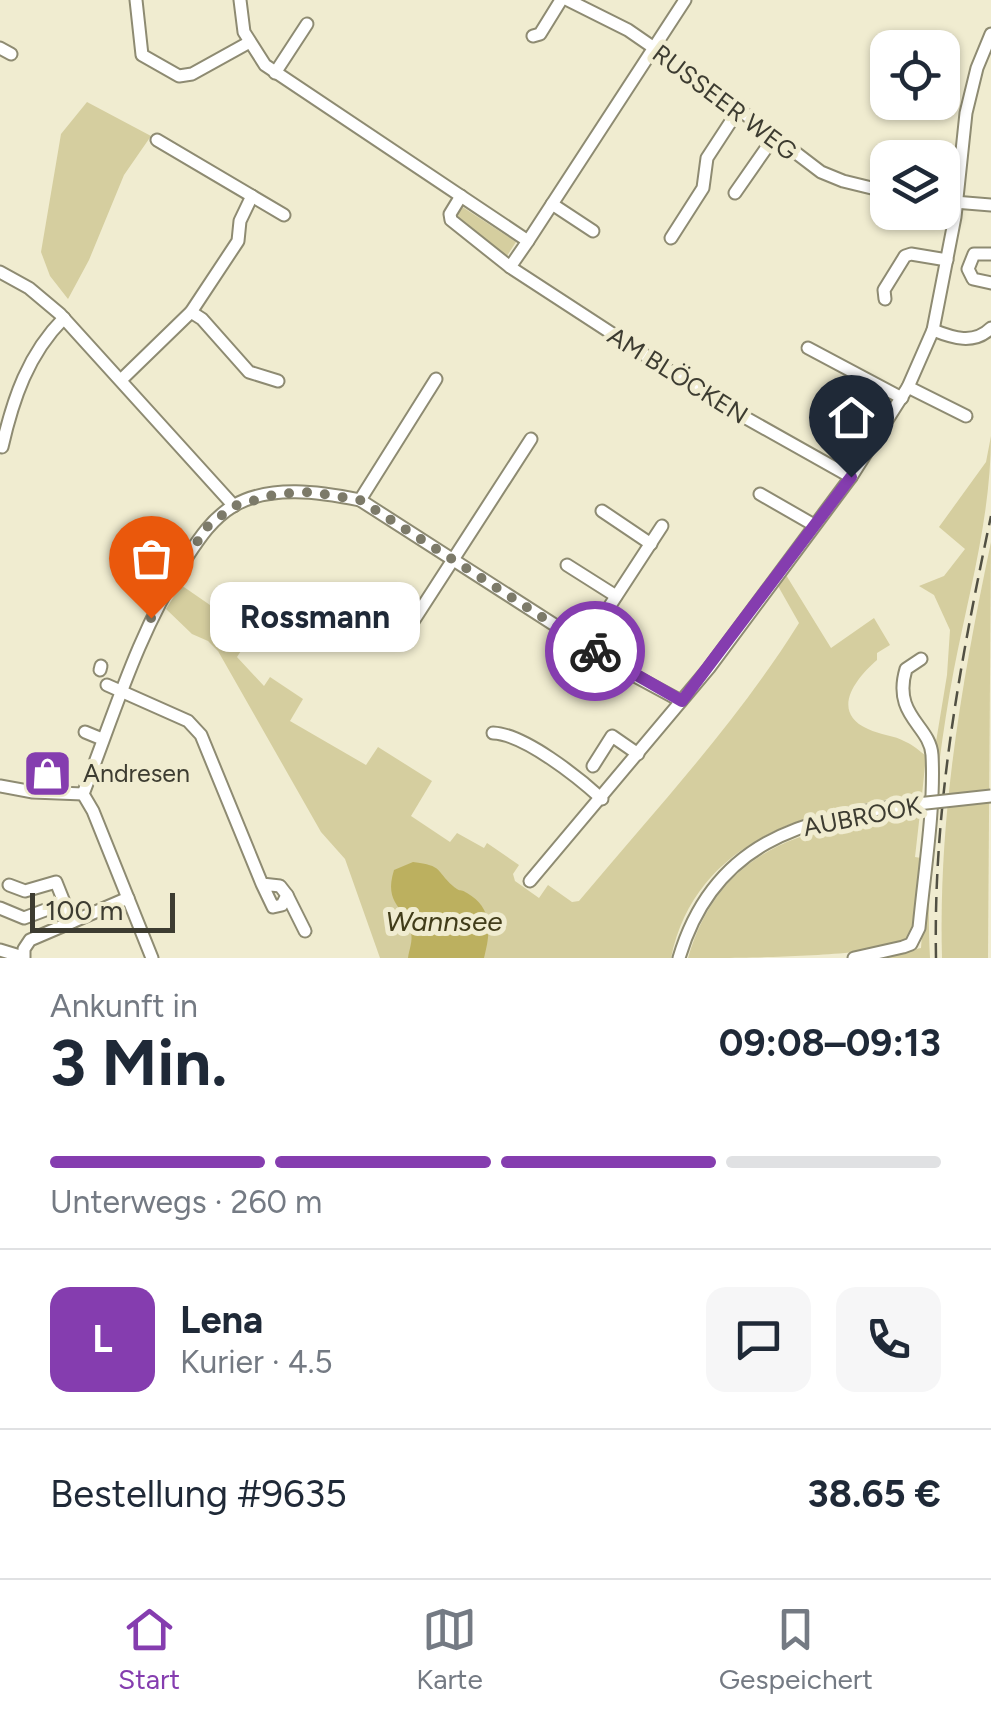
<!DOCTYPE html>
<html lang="de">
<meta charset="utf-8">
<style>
:root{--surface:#fff;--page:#f6f6f7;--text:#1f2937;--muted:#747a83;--line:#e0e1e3;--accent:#853daf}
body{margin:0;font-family:Figtree,sans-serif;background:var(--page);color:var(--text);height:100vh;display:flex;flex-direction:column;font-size:38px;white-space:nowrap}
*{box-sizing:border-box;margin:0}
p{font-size:32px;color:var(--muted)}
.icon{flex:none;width:55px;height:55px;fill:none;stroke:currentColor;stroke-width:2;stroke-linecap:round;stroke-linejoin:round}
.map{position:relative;height:958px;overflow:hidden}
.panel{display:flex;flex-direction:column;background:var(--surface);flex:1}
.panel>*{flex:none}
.tools{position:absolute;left:870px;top:30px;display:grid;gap:20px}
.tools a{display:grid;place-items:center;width:90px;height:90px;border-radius:20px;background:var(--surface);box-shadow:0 2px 8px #0004;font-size:50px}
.scale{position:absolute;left:30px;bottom:25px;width:145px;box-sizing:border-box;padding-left:10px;border:5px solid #3d3c31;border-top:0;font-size:28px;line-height:35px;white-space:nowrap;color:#3d3c31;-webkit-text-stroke:8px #f0ecd0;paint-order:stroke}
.pin{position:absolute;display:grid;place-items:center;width:85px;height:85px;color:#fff;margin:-102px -42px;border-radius:50% 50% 50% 0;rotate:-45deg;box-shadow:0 0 10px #0007}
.pin .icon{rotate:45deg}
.courier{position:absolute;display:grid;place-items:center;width:100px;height:100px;margin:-50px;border:8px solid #853daf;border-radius:50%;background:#fff;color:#222;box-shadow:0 2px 12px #0007}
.bubble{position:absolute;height:70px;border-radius:20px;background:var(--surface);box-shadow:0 2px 8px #0004;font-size:32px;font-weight:700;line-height:70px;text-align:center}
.headline em{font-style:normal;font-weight:700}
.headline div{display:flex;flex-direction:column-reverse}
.headline{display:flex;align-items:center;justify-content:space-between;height:170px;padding:0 50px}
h1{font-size:65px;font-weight:700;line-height:75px}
.bar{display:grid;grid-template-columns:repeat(4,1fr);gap:15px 10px;align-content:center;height:120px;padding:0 50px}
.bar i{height:12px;border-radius:8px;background:var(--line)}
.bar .selected{background:var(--accent)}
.bar p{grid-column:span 4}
.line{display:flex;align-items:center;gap:25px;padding:0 50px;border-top:2px solid var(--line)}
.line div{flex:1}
.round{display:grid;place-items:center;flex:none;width:105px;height:105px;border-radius:20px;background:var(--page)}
.menu{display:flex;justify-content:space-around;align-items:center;height:140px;border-top:2px solid var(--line);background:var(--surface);font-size:28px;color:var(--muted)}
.menu a{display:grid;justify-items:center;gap:5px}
.menu .selected{color:var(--accent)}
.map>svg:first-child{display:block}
</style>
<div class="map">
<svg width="991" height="958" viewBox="0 0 991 958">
<rect width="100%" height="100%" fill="#f0ecd0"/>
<g fill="#d5ce9f">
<polygon points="87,102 151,136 124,175 89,260 68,299 50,276 41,252 61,134"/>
<polygon points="461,206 516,242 505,259 457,219 455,213"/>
<path d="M991 436C991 515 969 592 954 669 937 760 925 866 930 958H868L921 948 935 748 947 675 950 630 934 595 919 586 944 576 965 549 939 527 986 462Z"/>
<path d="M991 542 988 958H942C938 816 962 680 991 542Z"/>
<path d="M786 575 831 648 874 618 890 645 877 653V660C855 679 830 712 868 729 880 735 894 735 906 742 913 745 920 751 926 756L922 795C818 806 696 836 671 958H380L345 859 321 832 218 651 208 641 192 634 166 609 181 585 252 634 237 657 264 686 270 677 303 699 290 721 366 765 378 747 432 781 411 816 450 842 457 833 484 848 487 843 519 865 513 874 515 881 539 898 548 885 572 902 579 901C655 810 736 724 799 623L778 586Z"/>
<path d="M920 813 915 857 921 858C920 878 923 928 908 940 880 958 729 958 688 958 722 841 815 826 920 813Z"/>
</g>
<path fill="#bcb05f" d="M413 862C444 866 435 870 453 886 461 893 459 888 467 893 493 908 491 932 484 958H408C409 950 413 941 411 933 406 906 383 905 394 870Z"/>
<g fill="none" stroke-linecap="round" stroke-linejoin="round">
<defs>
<g id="minor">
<polyline points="136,0 142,55 179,76 192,74 248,43"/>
<polyline points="240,0 244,32 265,65 528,241 510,267 714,400 851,477"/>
<polyline points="568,0 628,30 699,79 821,172 843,181 888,192"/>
<polyline points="533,36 540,34 561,0"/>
<polyline points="0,48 11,54"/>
<polyline points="275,73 307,24"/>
<polyline points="157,140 284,215"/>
<polyline points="735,193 774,137"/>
<polyline points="461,196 450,214 451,220 510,267"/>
<polyline points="942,201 991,205"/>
<polyline points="552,204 593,231"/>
<polyline points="671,238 703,188 707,158 739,109"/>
<polyline points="528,241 685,0"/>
<polyline points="991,254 974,254 968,269 973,279 991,283"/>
<polyline points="0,272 29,288 60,314 234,506"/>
<polyline points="885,299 884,290 905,256 911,254 947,260"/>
<polyline points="191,312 202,319 249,372 278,381"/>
<path d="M933 330C953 338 974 345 991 328"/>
<polyline points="808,348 902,398"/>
<polyline points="122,379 191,312 238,241 240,221 252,196"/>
<polyline points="908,387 966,416"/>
<path d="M2 447C13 399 28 354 64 318"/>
<polyline points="760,494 814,525"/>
<polyline points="360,500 436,379"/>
<polyline points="602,511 651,544"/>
<polyline points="567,565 616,596"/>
<path d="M298 606 307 605C336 621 370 660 403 637L531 439"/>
<polyline points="585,644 662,526"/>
<polyline points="100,670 101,666"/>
<polyline points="107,685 188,721 201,735 262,884 273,907 282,905 287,895 280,886 262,884"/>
<polyline points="85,732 102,739"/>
<path d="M493 733C524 734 578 777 602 799"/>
<polyline points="593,766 612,736 638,754"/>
<polyline points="0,786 33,792 83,794"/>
<path d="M83 794C114 715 137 635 183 563 197 542 210 520 233 506 270 484 321 492 360 500L631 674 681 701"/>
<polyline points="83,794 93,811 152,958"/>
<polyline points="530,881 709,668 851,477 908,387 933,330 955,217 966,113 977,68 991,34"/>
<polyline points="9,885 25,891 56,882 72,922"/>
<polyline points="287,895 305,931"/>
<polyline points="0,908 24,918 64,903"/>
<polyline points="0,950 23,957"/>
<polyline points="24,958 24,949 30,940 128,898"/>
<path d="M679 958C713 843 801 818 908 805"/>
<path d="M854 958 903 947 911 944 919 928C924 875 935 807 932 755 930 725 892 716 906 669L921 659"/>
</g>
</defs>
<use href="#minor" stroke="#8e8b72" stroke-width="15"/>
<use href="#minor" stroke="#fff" stroke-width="11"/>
<path stroke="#515043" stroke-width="2.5" stroke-dasharray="15 8" stroke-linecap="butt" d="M936 958C933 807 960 663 991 516"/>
<defs>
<polyline id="minor-bridge" points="908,805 991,796"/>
</defs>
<use href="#minor-bridge" stroke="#8e8b72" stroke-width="15" stroke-linecap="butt"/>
<use href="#minor-bridge" stroke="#fff" stroke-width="11"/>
</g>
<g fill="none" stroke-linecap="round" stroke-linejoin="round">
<polyline stroke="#7c7a69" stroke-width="10" stroke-dasharray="0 18" points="151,618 162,594 208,526 234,506 277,494 311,492 360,500 595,651"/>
<polyline stroke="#853daf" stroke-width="12" points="595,651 682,701 851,477"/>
</g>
<defs>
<symbol id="shop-square" viewBox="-11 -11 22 22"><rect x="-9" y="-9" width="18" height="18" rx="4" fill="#853daf" stroke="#f0ecd0"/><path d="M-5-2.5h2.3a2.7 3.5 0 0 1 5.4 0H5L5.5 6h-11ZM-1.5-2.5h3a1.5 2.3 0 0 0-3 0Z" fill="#fff"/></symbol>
</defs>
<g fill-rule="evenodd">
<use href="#shop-square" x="20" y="746" width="55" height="55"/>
</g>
<g text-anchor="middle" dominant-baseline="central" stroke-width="10" stroke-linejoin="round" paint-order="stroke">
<g font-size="25" fill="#3d3c31" stroke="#f0ecd0">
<text transform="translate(725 102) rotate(37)">RUSSEER WEG</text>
<text transform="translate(678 375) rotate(32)">AM BLÖCKEN</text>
<text transform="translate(862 816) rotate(-11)">AUBROOK</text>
</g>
<g font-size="25" fill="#3d3c31" stroke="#f0ecd0" text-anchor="start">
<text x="83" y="773">Andresen</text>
</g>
<g font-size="28" font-style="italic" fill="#413c19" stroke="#f0ecd0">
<text x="444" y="921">Wannsee</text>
</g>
</g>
</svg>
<div class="tools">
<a><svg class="icon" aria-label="locate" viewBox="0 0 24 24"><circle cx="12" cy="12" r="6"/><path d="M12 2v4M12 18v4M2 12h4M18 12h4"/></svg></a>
<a><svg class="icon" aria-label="layers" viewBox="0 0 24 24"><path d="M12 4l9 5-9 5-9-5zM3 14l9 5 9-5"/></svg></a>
</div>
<div class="scale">100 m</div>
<div class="pin" style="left:151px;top:618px;background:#ea580c"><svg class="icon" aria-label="bag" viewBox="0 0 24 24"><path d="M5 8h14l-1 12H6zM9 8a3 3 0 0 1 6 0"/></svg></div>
<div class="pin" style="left:851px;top:477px;background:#1f2937"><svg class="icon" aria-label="home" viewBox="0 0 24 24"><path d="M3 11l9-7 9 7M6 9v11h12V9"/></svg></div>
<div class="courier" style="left:595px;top:651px"><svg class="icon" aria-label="bike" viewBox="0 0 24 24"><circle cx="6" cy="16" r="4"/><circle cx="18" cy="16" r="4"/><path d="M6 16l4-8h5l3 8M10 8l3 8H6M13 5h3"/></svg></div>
<div class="bubble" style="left:210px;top:582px;width:210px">Rossmann</div>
</div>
<section class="panel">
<div class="headline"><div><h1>3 Min.</h1><p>Ankunft in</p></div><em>09:08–09:13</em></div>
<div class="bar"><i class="selected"></i><i class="selected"></i><i class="selected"></i><i></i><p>Unterwegs · 260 m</p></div>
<div class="line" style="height:180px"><b class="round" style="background:var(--accent);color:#fff">L</b><div><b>Lena</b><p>Kurier · 4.5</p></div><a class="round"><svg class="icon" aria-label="chat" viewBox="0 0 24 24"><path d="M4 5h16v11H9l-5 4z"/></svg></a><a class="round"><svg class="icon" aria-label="phone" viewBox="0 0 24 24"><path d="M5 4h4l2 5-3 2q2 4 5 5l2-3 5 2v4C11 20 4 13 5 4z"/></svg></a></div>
<div class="line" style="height:130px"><div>Bestellung #9635</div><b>38.65 €</b></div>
</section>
<nav class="menu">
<a class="selected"><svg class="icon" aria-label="home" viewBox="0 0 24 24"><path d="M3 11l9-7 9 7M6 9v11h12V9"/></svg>Start</a>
<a><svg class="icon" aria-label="map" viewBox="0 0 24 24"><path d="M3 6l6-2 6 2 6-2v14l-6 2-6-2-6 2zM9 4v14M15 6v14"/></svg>Karte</a>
<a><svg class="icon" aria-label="saved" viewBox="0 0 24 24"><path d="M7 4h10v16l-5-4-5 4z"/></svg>Gespeichert</a>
</nav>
